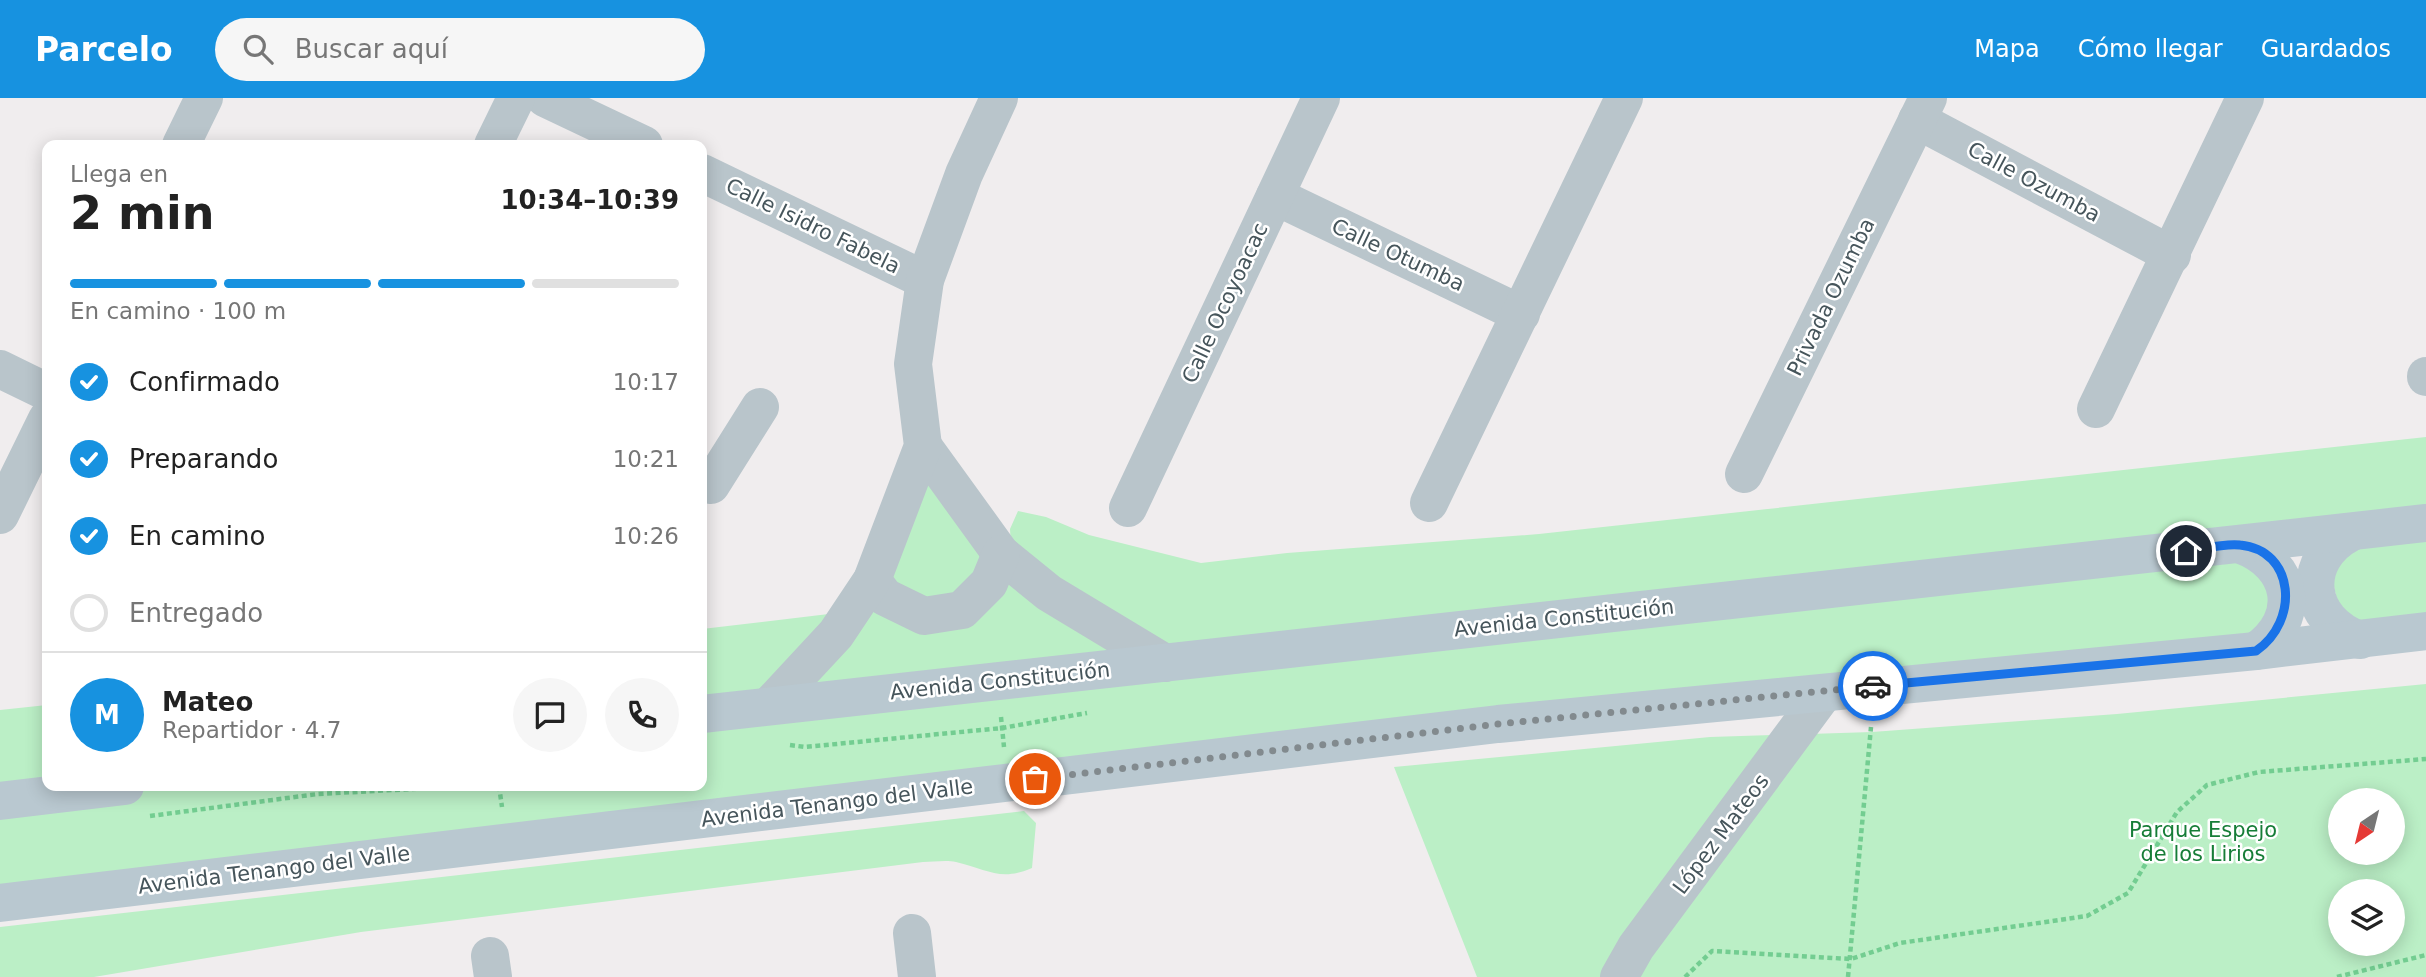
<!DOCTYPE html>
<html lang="es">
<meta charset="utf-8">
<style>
:root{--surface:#fff;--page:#f6f6f6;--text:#222;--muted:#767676;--line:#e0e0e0;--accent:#1792e0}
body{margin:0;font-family:"DejaVu Sans",sans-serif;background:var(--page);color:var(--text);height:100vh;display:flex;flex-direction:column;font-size:26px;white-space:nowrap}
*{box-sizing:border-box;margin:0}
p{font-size:23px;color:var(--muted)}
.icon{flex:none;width:38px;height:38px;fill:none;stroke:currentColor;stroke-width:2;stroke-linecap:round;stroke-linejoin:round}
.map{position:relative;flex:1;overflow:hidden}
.sheet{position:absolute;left:42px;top:42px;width:665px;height:651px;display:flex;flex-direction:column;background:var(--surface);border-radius:14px;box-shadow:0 4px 18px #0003}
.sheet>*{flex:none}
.needle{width:46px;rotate:215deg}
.tools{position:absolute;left:2328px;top:690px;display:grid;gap:14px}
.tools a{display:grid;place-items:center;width:77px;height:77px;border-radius:50%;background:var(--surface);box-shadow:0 4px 18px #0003;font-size:35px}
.pin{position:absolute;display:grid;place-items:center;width:60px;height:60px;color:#fff;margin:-30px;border:4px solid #fff;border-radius:50%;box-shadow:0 2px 7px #0007}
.courier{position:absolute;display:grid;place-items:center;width:70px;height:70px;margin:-35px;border:5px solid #1a73e8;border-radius:50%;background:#fff;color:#222;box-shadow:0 2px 9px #0007}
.summary em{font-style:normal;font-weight:800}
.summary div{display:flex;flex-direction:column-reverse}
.summary{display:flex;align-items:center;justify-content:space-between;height:119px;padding:0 28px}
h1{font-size:46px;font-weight:800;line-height:52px}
.bar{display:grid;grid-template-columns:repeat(4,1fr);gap:10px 7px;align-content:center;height:84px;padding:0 28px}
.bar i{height:9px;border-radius:5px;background:var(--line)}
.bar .on{background:var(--accent)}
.bar p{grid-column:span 4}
.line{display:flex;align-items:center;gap:18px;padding:0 28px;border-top:2px solid var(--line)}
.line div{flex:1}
.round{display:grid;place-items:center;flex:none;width:74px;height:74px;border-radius:37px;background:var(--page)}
ol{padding:0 28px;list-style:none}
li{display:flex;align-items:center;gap:21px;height:77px}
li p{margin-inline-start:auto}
li .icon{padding:7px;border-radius:50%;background:var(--accent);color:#fff;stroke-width:4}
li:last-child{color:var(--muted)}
li i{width:38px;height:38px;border:4px solid var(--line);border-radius:50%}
header{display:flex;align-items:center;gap:42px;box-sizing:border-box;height:98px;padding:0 35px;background:var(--accent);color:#fff}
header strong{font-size:33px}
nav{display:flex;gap:38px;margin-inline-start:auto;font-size:24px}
.search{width:490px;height:63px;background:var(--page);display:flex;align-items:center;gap:18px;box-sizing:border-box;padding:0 24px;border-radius:38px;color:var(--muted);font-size:26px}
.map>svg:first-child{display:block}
</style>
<header>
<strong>Parcelo</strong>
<div class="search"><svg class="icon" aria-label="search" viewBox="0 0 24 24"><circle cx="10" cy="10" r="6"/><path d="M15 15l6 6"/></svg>Buscar aquí</div>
<nav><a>Mapa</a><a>Cómo llegar</a><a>Guardados</a></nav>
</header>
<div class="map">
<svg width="2426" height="879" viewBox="0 0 2426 879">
<rect width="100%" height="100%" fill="#f0edee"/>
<g fill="#bbefc6" fill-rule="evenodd">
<polygon points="2426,339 2426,411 1168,555 1011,449 1010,431 1018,413 1046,419 1089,437 1201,465 1287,455 1539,436"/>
<polygon points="924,381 990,459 954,507 890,495 900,425"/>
<polygon points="2426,429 2426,529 2344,532 2327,459"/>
<polygon points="2239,449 2269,464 2274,532 0,801 0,706 147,688 702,688 702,619"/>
<polygon points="1002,478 1133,558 793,596 871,497 913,523"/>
<polygon points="837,515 759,599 702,606 702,531"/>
<path d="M2426 586V879H1477L1394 669 1710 639 1872 634 2117 616ZM2340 702H2392V754H2340ZM2340 793H2392V845H2340Z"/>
<polygon points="47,607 47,687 0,693 0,612"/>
<path d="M1024 713 1036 725 1032 770C1000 784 987 771 956 764 946 762 933 764 923 764L361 834 94 879H0V829Z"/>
</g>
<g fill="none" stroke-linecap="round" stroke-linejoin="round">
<g stroke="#73cd91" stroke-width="4.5" stroke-dasharray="5 3.5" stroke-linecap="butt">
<polyline points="1001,619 1004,649"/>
<polyline points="790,647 805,649 1002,630 1087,615"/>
<polyline points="499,688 502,709"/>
<polyline points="150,718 318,696 469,688"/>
<polyline points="1685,879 1712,853 1851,861 1900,845 2087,818 2128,795 2177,714 2207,687 2259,674 2426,661"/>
<polyline points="1848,879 1871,629"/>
<polyline points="2337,879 2426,857"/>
</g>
<g stroke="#b9c5cb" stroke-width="38">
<polyline points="545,0 644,47"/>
<polyline points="1917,22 2172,157"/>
<polyline points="181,47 204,0"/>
<polyline points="493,47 516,0"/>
<polyline points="702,75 925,182"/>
<polyline points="1275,98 1521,216"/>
<polyline points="0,271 47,294"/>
<polyline points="2426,279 2426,278"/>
<polyline points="2096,311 2245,0"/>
<polyline points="1744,376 1928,0"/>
<polyline points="711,387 760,309"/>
<polyline points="1429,405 1624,0"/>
<polyline points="1128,410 1321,0"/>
<polyline points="0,417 47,321"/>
<polyline points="912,835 917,879"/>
<polyline points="490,858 493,879"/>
<polyline points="1619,879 1636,849 1824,595"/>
</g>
<g stroke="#b9c5cb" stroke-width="38">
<polyline points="923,348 1001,456 1049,495 1165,565"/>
<polyline points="872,482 885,499 924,518 962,512 989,485 1001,456"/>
<polyline points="769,608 836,536 872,482 923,348 913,266 925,182 964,76 999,0"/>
</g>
<g stroke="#b9c8d0" stroke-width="38">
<path d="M2350 435C2299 462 2306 523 2360 542"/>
<path d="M2241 447C2293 466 2304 520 2256 553"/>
<polyline points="702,616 2426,425"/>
<polyline points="0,703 125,688"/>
<polyline points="0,805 1498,626 2256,553 2426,533"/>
</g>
</g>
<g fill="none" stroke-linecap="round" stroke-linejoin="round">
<polyline stroke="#828a8e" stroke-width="7" stroke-dasharray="0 12.6" points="1035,681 1498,626 1873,588"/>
<path stroke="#1a73e8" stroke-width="9" d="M1873 588 2256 553C2300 523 2295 452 2240 447 2224 445 2203 451 2186 453"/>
</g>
<g text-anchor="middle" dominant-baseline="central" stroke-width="5" stroke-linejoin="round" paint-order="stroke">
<g font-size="21" fill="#46555b" stroke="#fff">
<text transform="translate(2034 84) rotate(28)">Calle Ozumba</text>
<text transform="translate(813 128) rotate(26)">Calle Isidro Fabela</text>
<text transform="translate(1398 157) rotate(25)">Calle Otumba</text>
<text transform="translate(1831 199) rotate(-64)">Privada Ozumba</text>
<text transform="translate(1225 205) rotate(-65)">Calle Ocoyoacac</text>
<text transform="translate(1564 520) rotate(-6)">Avenida Constitución</text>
<text transform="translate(1000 583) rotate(-6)">Avenida Constitución</text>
<text transform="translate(837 705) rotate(-7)">Avenida Tenango del Valle</text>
<text transform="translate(1721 736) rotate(-53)">López Mateos</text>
<text transform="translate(274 772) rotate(-7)">Avenida Tenango del Valle</text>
</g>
<g font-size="21" fill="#167d37" stroke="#fff">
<text x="2203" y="732">Parque Espejo<tspan x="2203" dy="24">de los Lirios</tspan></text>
</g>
</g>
</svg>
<div class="tools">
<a><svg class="needle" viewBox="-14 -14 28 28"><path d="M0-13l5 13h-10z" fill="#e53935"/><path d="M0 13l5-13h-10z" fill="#767676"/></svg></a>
<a><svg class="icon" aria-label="layers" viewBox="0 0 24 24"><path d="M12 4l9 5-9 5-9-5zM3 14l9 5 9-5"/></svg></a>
</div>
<div class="pin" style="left:1035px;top:681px;background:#ea580c"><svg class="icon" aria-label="bag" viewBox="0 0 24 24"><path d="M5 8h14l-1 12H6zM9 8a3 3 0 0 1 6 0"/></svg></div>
<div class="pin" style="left:2186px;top:453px;background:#1f2937"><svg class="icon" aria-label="home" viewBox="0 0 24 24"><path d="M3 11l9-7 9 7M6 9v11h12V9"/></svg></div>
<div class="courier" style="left:1873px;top:588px"><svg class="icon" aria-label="car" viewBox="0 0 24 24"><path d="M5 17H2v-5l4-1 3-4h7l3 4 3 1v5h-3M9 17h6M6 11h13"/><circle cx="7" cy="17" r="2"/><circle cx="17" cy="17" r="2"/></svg></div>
<section class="sheet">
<div class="summary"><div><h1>2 min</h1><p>Llega en</p></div><em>10:34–10:39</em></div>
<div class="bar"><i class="on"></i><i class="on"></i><i class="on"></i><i></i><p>En camino · 100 m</p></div>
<ol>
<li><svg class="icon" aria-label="check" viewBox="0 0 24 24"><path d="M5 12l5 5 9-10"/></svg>Confirmado<p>10:17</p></li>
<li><svg class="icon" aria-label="check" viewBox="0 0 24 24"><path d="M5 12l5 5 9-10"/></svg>Preparando<p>10:21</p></li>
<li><svg class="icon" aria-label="check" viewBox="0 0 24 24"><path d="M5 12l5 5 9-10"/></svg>En camino<p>10:26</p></li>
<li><i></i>Entregado</li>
</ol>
<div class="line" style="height:126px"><b class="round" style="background:var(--accent);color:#fff">M</b><div><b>Mateo</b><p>Repartidor · 4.7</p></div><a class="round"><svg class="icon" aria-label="chat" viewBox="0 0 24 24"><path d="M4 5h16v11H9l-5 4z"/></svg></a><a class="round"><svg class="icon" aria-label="phone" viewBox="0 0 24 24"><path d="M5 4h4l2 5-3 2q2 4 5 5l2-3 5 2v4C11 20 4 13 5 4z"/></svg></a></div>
</section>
</div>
